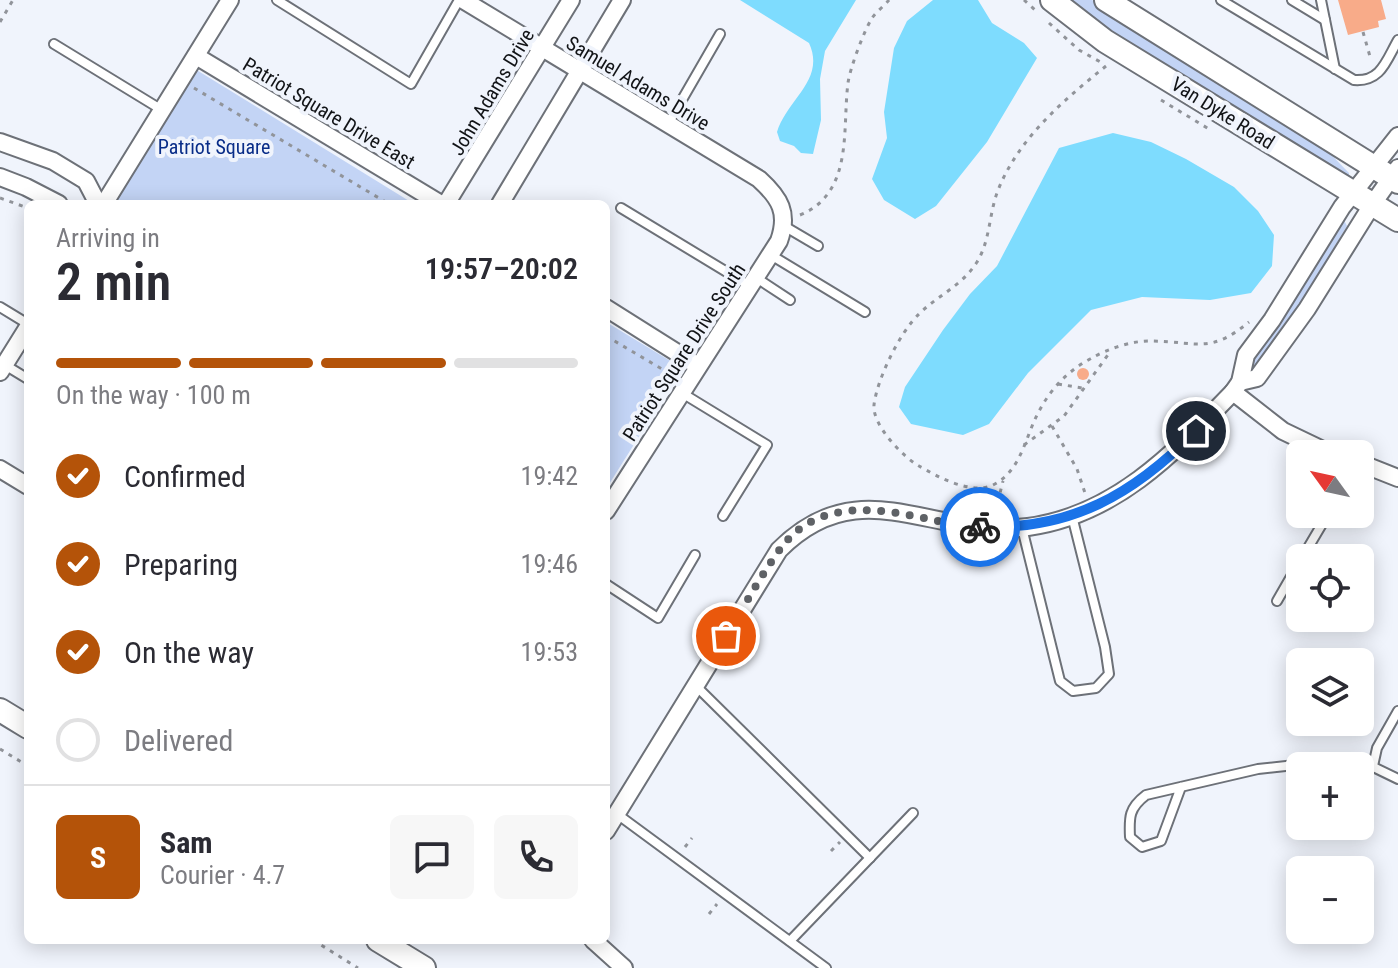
<!DOCTYPE html>
<meta charset="utf-8">
<style>
:root{--surface:#fff;--page:#f7f7f7;--text:#2b2b33;--muted:#7c7c81;--line:#e1e1e2;--accent:#b45309}
body{margin:0;font-family:"Roboto Condensed",sans-serif;background:var(--page);color:var(--text);height:100vh;display:flex;flex-direction:column;font-size:30px;white-space:nowrap}
*{box-sizing:border-box;margin:0}
p{font-size:26px;color:var(--muted)}
.icon{flex:none;width:44px;height:44px;fill:none;stroke:currentColor;stroke-width:2;stroke-linecap:round;stroke-linejoin:round}
.map{position:relative;flex:1;overflow:hidden}
.details{position:absolute;left:24px;top:200px;width:586px;height:744px;display:flex;flex-direction:column;background:var(--surface);border-radius:12px;box-shadow:0 4px 20px #0003}
.details>*{flex:none}
.needle{width:52px;rotate:303deg}
.controls{position:absolute;left:1286px;top:440px;display:grid;gap:16px}
.controls a{display:grid;place-items:center;width:88px;height:88px;border-radius:12px;background:var(--surface);box-shadow:0 4px 20px #0003;font-size:40px}
.pin{position:absolute;display:grid;place-items:center;width:68px;height:68px;color:#fff;margin:-34px;border:4px solid #fff;border-radius:50%;box-shadow:0 2px 8px #0007}
.courier{position:absolute;display:grid;place-items:center;width:80px;height:80px;margin:-40px;border:6px solid #1a73e8;border-radius:50%;background:#fff;color:#222;box-shadow:0 2px 10px #0007}
.summary em{font-style:normal;font-weight:600}
.summary div{display:flex;flex-direction:column-reverse}
.summary{display:flex;align-items:center;justify-content:space-between;height:136px;padding:0 32px}
h1{font-size:52px;font-weight:600;line-height:60px}
.bar{display:grid;grid-template-columns:repeat(4,1fr);gap:12px 8px;align-content:center;height:96px;padding:0 32px}
.bar i{height:10px;border-radius:6px;background:var(--line)}
.bar .current{background:var(--accent)}
.bar p{grid-column:span 4}
.line{display:flex;align-items:center;gap:20px;padding:0 32px;border-top:2px solid var(--line)}
.line div{flex:1}
.round{display:grid;place-items:center;flex:none;width:84px;height:84px;border-radius:12px;background:var(--page)}
ol{padding:0 32px;list-style:none}
li{display:flex;align-items:center;gap:24px;height:88px}
li p{margin-inline-start:auto}
li .icon{padding:8px;border-radius:50%;background:var(--accent);color:#fff;stroke-width:4}
li:last-child{color:var(--muted)}
li i{width:44px;height:44px;border:4px solid var(--line);border-radius:50%}
.map>svg:first-child{display:block}
</style>
<div class="map">
<svg width="1398" height="968" viewBox="0 0 1398 968">
<rect width="100%" height="100%" fill="#f0f4fc"/>
<g fill="#c3d4f5">
<polygon points="1060,0 1092,0 1316,139 1349,173 1349,181"/>
<polygon points="195,69 414,204 111,204"/>
<path d="M1344 220 1347 226C1318 273 1287 335 1249 375L1251 363Z"/>
<polygon points="606,322 682,368 606,489"/>
</g>
<g fill="#7edcfe">
<path d="M740 0H856L825 51 820 79 821 120 813 154 801 153 794 146 780 141 777 132C787 99 826 80 809 43Z"/>
<polygon points="933,0 978,0 992,23 1024,43 1037,58 987,142 936,206 915,219 884,200 872,179 887,138 884,112 894,48 907,21"/>
<polygon points="1113,133 1151,142 1186,159 1234,187 1258,211 1274,235 1272,266 1251,293 1210,300 1142,297 1091,310 1028,373 989,424 963,435 911,424 899,407 905,387 943,330 970,294 997,266 1059,148"/>
</g>
<g fill="#f8ab89">
<polygon points="1338,0 1381,0 1386,19 1378,21 1379,27 1348,35"/>
<circle cx="1083" cy="374" r="6"/>
</g>
<g fill="none" stroke-linecap="round" stroke-linejoin="round">
<defs>
<g id="lane">
<polyline points="277,0 411,84 459,0"/>
<path d="M1221 0 1354 80C1381 82 1386 61 1398 40"/>
<polyline points="1292,0 1325,20"/>
<polyline points="1321,0 1335,69"/>
<polyline points="54,44 162,110"/>
<polyline points="668,124 720,34"/>
<polyline points="621,208 750,286"/>
<polyline points="784,226 818,246"/>
<polyline points="771,255 865,312"/>
<polyline points="755,277 790,300"/>
<polyline points="0,307 28,324"/>
<polyline points="5,365 28,379"/>
<polyline points="682,393 767,445 723,516"/>
<polyline points="1022,528 1060,681 1073,691 1096,688 1109,674 1105,647 1072,516"/>
<polyline points="1302,558 1328,514"/>
<polyline points="606,584 658,618 695,555"/>
<polyline points="1277,601 1300,561"/>
<polyline points="696,686 870,858"/>
<polyline points="1373,766 1377,748 1398,711"/>
<path d="M1181 787 1161 841 1142 847 1130 837C1129 817 1129 808 1146 795L1258 769 1322 762H1363L1398 779"/>
<polyline points="617,814 826,968"/>
<polyline points="790,941 913,813"/>
</g>
<g id="street">
<path d="M463 0 759 179C780 198 789 213 779 241L606 511"/>
<polyline points="196,56 441,204"/>
<polyline points="0,142 53,161 86,181 98,204"/>
<polyline points="0,177 26,187 59,204"/>
<polyline points="104,204 230,0"/>
<polyline points="446,204 571,0"/>
<polyline points="500,204 622,0"/>
<polyline points="606,308 698,366"/>
<polyline points="0,372 28,327"/>
<polyline points="1240,382 1257,378 1307,309 1372,205 1398,168"/>
<polyline points="1233,392 1283,431 1331,454"/>
<polyline points="1360,463 1398,478"/>
<polyline points="0,469 28,486"/>
<path d="M606 831 779 550C861 468 931 539 1028 527 1116 515 1175 452 1233 392L1240 382 1246 355 1272 320 1342 207 1398 136"/>
<polyline points="593,940 624,968"/>
</g>
<g id="secondary">
<polyline points="1052,0 1105,41 1398,220"/>
<polyline points="1106,0 1398,182"/>
<polyline points="0,710 28,727"/>
<polyline points="378,940 424,968"/>
</g>
</defs>
<use href="#lane" stroke="#6d7178" stroke-width="12"/>
<use href="#street" stroke="#6d7178" stroke-width="20"/>
<use href="#secondary" stroke="#6d7178" stroke-width="26"/>
<g stroke="#91949a" stroke-width="3" stroke-dasharray="4 6" stroke-linecap="butt">
<polyline points="1024,0 1035,10"/>
<polyline points="0,22 13,0"/>
<polyline points="1049,23 1079,50 1104,64"/>
<polyline points="1363,32 1371,60"/>
<path d="M1106 66C1064 100 1017 139 997 193 989 215 990 241 977 262 962 286 938 295 919 314 900 332 877 379 874 405 872 425 903 457 919 466 938 477 971 495 993 485 1020 472 1025 439 1037 415 1049 391 1066 372 1090 359 1107 349 1133 340 1153 341 1199 342 1210 354 1249 322"/>
<polyline points="194,88 389,204"/>
<polyline points="1161,100 1209,129"/>
<polyline points="0,198 28,208"/>
<path d="M800 215C854 193 842 129 848 83 850 68 864 31 872 18 876 12 884 6 889 0"/>
<polyline points="606,336 667,372 670,368"/>
<polyline points="1058,384 1082,388"/>
<polyline points="1052,426 1077,469 1085,493"/>
<polyline points="1024,445 1064,416 1110,352"/>
<polyline points="982,490 998,501"/>
<polyline points="1000,512 998,501 1003,481"/>
<polyline points="0,749 28,766"/>
<polyline points="685,847 692,838"/>
<polyline points="831,851 840,842"/>
<polyline points="709,914 717,904"/>
<polyline points="313,940 358,968"/>
</g>
<use href="#lane" stroke="#fff" stroke-width="8"/>
<use href="#street" stroke="#fff" stroke-width="16"/>
<use href="#secondary" stroke="#fff" stroke-width="22"/>
</g>
<g fill="none" stroke-linecap="round" stroke-linejoin="round">
<path stroke="#5f6266" stroke-width="8" stroke-dasharray="0 14.4" d="M726 636C743 608 759 579 778 552 822 487 902 514 965 527H980"/>
<path stroke="#1a73e8" stroke-width="10" d="M980 527C1071 530 1133 495 1196 431"/>
</g>
<g text-anchor="middle" dominant-baseline="central" stroke-width="8" stroke-linejoin="round" paint-order="stroke">
<g font-size="20" fill="#111316" stroke="#f0f4fc">
<text transform="translate(638 83) rotate(31)">Samuel Adams Drive</text>
<text transform="translate(492 92) rotate(-59)">John Adams Drive</text>
<text transform="translate(329 113) rotate(31)">Patriot Square Drive East</text>
<text transform="translate(1223 113) rotate(32)">Van Dyke Road</text>
<text transform="translate(684 352) rotate(-57)">Patriot Square Drive South</text>
</g>
<g font-size="20" fill="#092d88" stroke="#f0f4fc">
<text x="214" y="147">Patriot Square</text>
</g>
</g>
</svg>
<div class="controls">
<a><svg class="needle" viewBox="-14 -14 28 28"><path d="M0-13l5 13h-10z" fill="#e53935"/><path d="M0 13l5-13h-10z" fill="#7c7c81"/></svg></a>
<a><svg class="icon" aria-label="locate" viewBox="0 0 24 24"><circle cx="12" cy="12" r="6"/><path d="M12 2v4M12 18v4M2 12h4M18 12h4"/></svg></a>
<a><svg class="icon" aria-label="layers" viewBox="0 0 24 24"><path d="M12 4l9 5-9 5-9-5zM3 14l9 5 9-5"/></svg></a>
<a>+</a>
<a>−</a>
</div>
<div class="pin" style="left:726px;top:636px;background:#ea580c"><svg class="icon" aria-label="bag" viewBox="0 0 24 24"><path d="M5 8h14l-1 12H6zM9 8a3 3 0 0 1 6 0"/></svg></div>
<div class="pin" style="left:1196px;top:431px;background:#1f2937"><svg class="icon" aria-label="home" viewBox="0 0 24 24"><path d="M3 11l9-7 9 7M6 9v11h12V9"/></svg></div>
<div class="courier" style="left:980px;top:527px"><svg class="icon" aria-label="bike" viewBox="0 0 24 24"><circle cx="6" cy="16" r="4"/><circle cx="18" cy="16" r="4"/><path d="M6 16l4-8h5l3 8M10 8l3 8H6M13 5h3"/></svg></div>
<section class="details">
<div class="summary"><div><h1>2 min</h1><p>Arriving in</p></div><em>19:57–20:02</em></div>
<div class="bar"><i class="current"></i><i class="current"></i><i class="current"></i><i></i><p>On the way · 100 m</p></div>
<ol>
<li><svg class="icon" aria-label="check" viewBox="0 0 24 24"><path d="M5 12l5 5 9-10"/></svg>Confirmed<p>19:42</p></li>
<li><svg class="icon" aria-label="check" viewBox="0 0 24 24"><path d="M5 12l5 5 9-10"/></svg>Preparing<p>19:46</p></li>
<li><svg class="icon" aria-label="check" viewBox="0 0 24 24"><path d="M5 12l5 5 9-10"/></svg>On the way<p>19:53</p></li>
<li><i></i>Delivered</li>
</ol>
<div class="line" style="height:144px"><b class="round" style="background:var(--accent);color:#fff">S</b><div><b>Sam</b><p>Courier · 4.7</p></div><a class="round"><svg class="icon" aria-label="chat" viewBox="0 0 24 24"><path d="M4 5h16v11H9l-5 4z"/></svg></a><a class="round"><svg class="icon" aria-label="phone" viewBox="0 0 24 24"><path d="M5 4h4l2 5-3 2q2 4 5 5l2-3 5 2v4C11 20 4 13 5 4z"/></svg></a></div>
</section>
</div>
